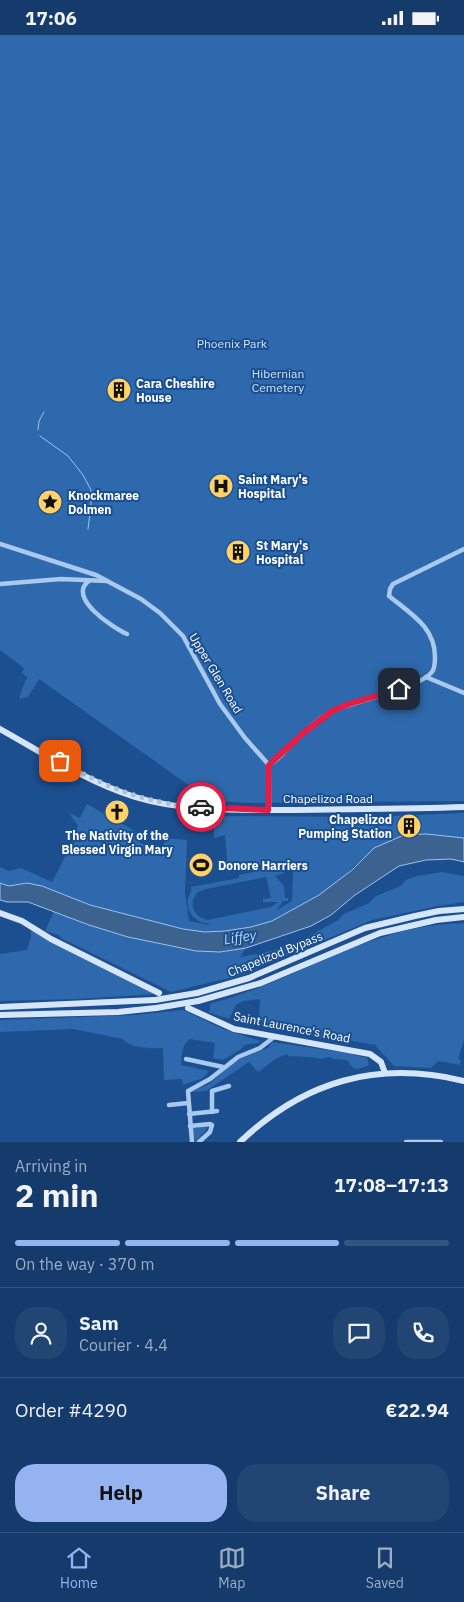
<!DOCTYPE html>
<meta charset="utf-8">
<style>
:root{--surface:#143b6b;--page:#214673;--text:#f1f3f6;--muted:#9dadc1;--line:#33557e;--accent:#95b2f1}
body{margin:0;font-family:"IBM Plex Sans",sans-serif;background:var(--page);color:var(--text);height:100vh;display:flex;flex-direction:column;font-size:19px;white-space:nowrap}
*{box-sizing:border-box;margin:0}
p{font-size:16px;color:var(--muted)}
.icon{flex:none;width:28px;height:28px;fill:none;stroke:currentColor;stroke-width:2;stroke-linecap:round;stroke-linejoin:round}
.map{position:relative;height:1107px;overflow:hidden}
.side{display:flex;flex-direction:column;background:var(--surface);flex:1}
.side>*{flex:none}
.pin{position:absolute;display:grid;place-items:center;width:42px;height:42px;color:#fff;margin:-21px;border-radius:10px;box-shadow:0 2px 8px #0006}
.courier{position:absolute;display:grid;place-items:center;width:50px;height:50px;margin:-25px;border:4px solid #e11d48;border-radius:50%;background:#fff;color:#222;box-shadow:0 1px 6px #0007}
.head em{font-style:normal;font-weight:800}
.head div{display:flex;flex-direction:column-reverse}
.head{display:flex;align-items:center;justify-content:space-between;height:85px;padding:0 15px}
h1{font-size:32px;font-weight:800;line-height:38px}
.bar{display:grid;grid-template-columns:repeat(4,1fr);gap:8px 5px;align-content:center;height:60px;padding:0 15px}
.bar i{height:6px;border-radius:4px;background:var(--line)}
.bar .current{background:var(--accent)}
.bar p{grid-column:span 4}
.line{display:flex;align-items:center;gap:12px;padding:0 15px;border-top:1px solid var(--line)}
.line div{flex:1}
.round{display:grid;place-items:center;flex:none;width:52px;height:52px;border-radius:20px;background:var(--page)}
.action{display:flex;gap:10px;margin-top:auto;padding:10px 15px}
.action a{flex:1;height:58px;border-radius:20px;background:var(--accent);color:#111;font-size:20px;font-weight:800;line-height:58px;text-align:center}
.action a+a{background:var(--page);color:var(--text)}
.status{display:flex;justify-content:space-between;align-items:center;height:35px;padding:0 25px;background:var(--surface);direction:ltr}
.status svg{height:14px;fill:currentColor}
.tab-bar{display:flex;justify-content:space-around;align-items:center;height:70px;border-top:1px solid var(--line);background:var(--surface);font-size:14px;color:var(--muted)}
.tab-bar a{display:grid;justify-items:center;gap:2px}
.tab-bar .current{color:var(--accent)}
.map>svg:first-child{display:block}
</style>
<div class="status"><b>17:06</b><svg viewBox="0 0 49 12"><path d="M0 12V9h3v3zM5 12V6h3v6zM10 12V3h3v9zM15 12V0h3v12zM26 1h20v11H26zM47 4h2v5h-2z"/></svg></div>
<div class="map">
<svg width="464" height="1107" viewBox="0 0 464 1107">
<rect width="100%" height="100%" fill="#1b4f8f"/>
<g fill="#2e69ad" fill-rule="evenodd">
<polygon points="0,0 464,0 464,766 254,768 211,766 39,644 28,662 19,664 22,654 27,642 22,638 24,633 0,615"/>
<path d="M87 769 142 800 140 808 163 814 165 803 187 805 185 858 189 886 209 890 210 889C197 888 186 879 188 864 189 859 192 858 191 852L239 843V840L283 831 284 838 275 841 284 851 285 863H288V866H283L277 875 292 866 293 838 291 831 281 826 228 836 225 800 214 803V793L218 781 365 782 464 778V803L426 799 404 800 362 824 339 846 319 860 297 873 272 886 251 892 225 896 205 897 183 894 90 870 42 851 27 848 9 851 0 848V832L9 836 21 833 52 847 67 818 78 791 69 778 80 783ZM266 842 271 863 263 864V867H278L271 872 208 885C197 883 191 875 193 864L198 857 206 854Z"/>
<path d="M442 837 464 841V867L437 871 372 885 241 940 171 957 61 903 59 900 45 896 54 876C91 891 129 903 169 911 185 914 202 917 219 917 227 917 237 914 246 913L240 922 272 916 306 903 338 885 344 879 369 868 376 861 401 851 406 845 417 841Z"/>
<path d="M464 888V1005L458 1024 461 1025 460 1030 438 1026 431 1033 394 1031 375 1010 331 1002 320 1003 312 1001 300 994 290 996 260 987 259 980 260 964 244 966 236 970 229 984 208 977 210 975V970L212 968C275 952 330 917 393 899 415 892 440 889 464 888Z"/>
<polygon points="31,895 153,957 153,959 77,964 0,966 0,919 27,915 31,902"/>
<path d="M183 975 223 994 261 1006 258 1008 244 1010 243 1013 223 1025 213 1023 215 1008 190 1004C181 1010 182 1020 181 1030L209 1036 203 1043 183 1050 182 1044 164 1045 163 1013C151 1014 130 1013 123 1004L73 994 0 997V985L134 980Z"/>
<path d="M272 1007 348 1018 367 1023 369 1030 358 1034 353 1033 347 1025 333 1024 330 1022 320 1024C314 1021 296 1022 288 1021L287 1019C274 1023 269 1030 258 1037L249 1027 206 1056 191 1057 209 1049 235 1026 268 1013Z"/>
<polygon points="208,1091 207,1094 195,1107 193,1093"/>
</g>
<polygon fill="#3c6290" stroke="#9cc4f0" points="426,799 464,803 464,827 451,824 426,825 399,831 355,860 331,880 311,891 246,913 220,917 196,916 128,902 89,890 28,867 7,867 0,865 0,848 9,851 27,848 42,851 90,870 183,894 205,897 225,896 251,892 272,886 319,860 352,835 374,813 404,800"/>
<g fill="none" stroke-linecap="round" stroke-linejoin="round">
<g stroke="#9cc4f0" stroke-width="1">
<polyline points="38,395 39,386 44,377"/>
<polyline points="40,401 68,421 83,440 91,455 91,470 88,494"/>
</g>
<g stroke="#a9c9ee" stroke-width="4.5">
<polyline points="0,509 96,540 141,564 160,578 183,601 220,669 245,703 269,730"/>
<path d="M89 546C66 562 113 593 127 599"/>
<polyline points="0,549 61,544 107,546"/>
<polyline points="426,642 464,658"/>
<path d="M269 730C277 726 283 718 289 712 302 699 317 684 333 676 355 665 419 654 432 637 435 633 435 627 435 622 435 592 411 579 389 561L390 554 393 549 464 514"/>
<polyline points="269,775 269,730"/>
<polyline points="186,1024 223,1032"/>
<polyline points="169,1070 188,1068"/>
<polyline points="212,1077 212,1056 229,1051"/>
<polyline points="189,1079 217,1076"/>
<polyline points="190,1091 210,1089 212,1090 210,1097 199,1107"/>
<polyline points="192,1107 188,1056 210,1044 238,1022 260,1013 274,1002"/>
<polyline points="406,1107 441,1107"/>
</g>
<g stroke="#d6e6fa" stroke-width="6">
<path d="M0 694C43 718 87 747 135 762 184 777 239 775 290 775 348 774 406 774 464 772"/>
<polyline points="0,878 22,886 51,904 159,958"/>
<polyline points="197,958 249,943 365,893 415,881 439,876 464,874"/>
<polyline points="198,966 261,948 380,898 436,885 464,882"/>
<polyline points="0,972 155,965"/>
<polyline points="188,973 234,994 370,1019 381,1027 385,1038"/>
<polyline points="0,980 118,977 156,973"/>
<path d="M240 1107C304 1046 377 1025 464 1046"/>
</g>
<g stroke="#d6e6fa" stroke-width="6">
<polyline points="155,965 197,958"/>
<polyline points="156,973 198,966"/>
</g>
</g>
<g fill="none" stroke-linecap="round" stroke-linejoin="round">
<path stroke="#afc1d8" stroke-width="5" stroke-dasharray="0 9" d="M60 726C105 752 149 770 201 772"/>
<polyline stroke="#e11d48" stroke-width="6" points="201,772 268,775 269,730 302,699 332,676 349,669 399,654"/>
</g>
<defs>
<symbol id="building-disc" viewBox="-11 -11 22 22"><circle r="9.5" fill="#ffd166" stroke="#1b4f8f"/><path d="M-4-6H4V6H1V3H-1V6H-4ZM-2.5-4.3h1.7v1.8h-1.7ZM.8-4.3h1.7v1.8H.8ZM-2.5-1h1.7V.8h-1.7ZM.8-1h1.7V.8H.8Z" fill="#111"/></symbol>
<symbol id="hospital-disc" viewBox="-11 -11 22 22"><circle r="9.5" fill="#ffd166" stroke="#1b4f8f"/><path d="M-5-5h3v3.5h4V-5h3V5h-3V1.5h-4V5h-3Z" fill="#111"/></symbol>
<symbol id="sight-disc" viewBox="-11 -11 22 22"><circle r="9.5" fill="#ffd166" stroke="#1b4f8f"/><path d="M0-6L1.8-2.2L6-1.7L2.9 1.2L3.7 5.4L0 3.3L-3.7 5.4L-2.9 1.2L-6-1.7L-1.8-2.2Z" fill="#111"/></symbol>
<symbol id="church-disc" viewBox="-11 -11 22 22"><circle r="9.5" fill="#ffd166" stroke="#1b4f8f"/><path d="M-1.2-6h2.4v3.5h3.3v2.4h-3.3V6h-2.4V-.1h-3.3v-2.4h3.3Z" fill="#111"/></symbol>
<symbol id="stadium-disc" viewBox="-11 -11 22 22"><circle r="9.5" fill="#ffd166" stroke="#1b4f8f"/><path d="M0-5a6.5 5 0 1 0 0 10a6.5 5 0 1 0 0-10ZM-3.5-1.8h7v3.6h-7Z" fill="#111"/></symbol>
</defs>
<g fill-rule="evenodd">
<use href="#building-disc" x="105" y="341" width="28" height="28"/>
<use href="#hospital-disc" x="207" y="437" width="28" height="28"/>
<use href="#sight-disc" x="36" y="453" width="28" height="28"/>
<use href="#building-disc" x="224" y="503" width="28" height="28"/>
<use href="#church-disc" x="103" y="763" width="28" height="28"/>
<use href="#building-disc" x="395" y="777" width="28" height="28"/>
<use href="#stadium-disc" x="187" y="816" width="28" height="28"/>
</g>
<g text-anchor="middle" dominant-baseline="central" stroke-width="4" stroke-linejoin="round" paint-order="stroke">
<g font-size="12" fill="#cfe3fa" stroke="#1b4f8f">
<text x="232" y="308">Phoenix Park</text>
<text x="278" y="338">Hibernian<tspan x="278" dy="14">Cemetery</tspan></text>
</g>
<g font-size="12" font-weight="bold" fill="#fff" stroke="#1b4f8f" text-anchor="start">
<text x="136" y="348">Cara Cheshire<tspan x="136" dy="14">House</tspan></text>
<text x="238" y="444">Saint Mary's<tspan x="238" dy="14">Hospital</tspan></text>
<text x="68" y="460">Knockmaree<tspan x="68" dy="14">Dolmen</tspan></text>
<text x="256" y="510">St Mary's<tspan x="256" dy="14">Hospital</tspan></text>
<text x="392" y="784" text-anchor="end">Chapelizod<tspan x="392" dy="14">Pumping Station</tspan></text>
<text x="117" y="800" text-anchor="middle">The Nativity of the<tspan x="117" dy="14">Blessed Virgin Mary</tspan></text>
<text x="218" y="830">Donore Harriers</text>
</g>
<g font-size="12" fill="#fff" stroke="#1b4f8f">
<text transform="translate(216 638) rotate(59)">Upper Glen Road</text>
<text x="328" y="763">Chapelizod Road</text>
<text transform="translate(275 919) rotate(-22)">Chapelizod Bypass</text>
<text transform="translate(292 992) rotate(11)">Saint Laurence's Road</text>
</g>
<g font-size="14" font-style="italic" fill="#b5d3f5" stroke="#1b4f8f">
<text transform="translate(240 902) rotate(-9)">Liffey</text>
</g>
</g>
</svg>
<div class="pin" style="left:60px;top:726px;background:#ea580c"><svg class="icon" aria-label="bag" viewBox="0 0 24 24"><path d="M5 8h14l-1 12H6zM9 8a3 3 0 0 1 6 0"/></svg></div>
<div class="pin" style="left:399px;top:654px;background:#1f2937"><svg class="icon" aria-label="home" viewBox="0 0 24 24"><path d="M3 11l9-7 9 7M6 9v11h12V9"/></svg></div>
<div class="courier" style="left:201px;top:772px"><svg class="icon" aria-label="car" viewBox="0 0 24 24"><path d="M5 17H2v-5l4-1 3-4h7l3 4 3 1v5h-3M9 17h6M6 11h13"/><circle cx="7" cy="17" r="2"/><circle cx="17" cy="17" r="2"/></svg></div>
</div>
<section class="side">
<div class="head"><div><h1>2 min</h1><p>Arriving in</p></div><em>17:08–17:13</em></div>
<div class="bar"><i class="current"></i><i class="current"></i><i class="current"></i><i></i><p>On the way · 370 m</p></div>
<div class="line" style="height:90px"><a class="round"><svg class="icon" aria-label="person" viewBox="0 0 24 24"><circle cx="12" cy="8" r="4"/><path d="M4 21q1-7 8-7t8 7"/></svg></a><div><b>Sam</b><p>Courier · 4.4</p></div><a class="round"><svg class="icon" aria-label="chat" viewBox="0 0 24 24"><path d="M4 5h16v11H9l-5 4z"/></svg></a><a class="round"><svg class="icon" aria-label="phone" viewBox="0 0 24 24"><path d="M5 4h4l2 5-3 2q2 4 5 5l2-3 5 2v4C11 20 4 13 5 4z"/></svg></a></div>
<div class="line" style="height:65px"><div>Order #4290</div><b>€22.94</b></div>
<div class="action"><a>Help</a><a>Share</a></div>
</section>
<nav class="tab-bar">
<a class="current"><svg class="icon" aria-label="home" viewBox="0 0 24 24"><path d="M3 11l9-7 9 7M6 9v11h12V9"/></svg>Home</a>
<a><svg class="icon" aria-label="map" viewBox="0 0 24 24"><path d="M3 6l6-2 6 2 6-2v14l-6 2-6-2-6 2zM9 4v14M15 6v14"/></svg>Map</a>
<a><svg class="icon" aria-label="saved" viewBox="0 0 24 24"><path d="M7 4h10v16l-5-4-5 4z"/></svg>Saved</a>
</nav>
